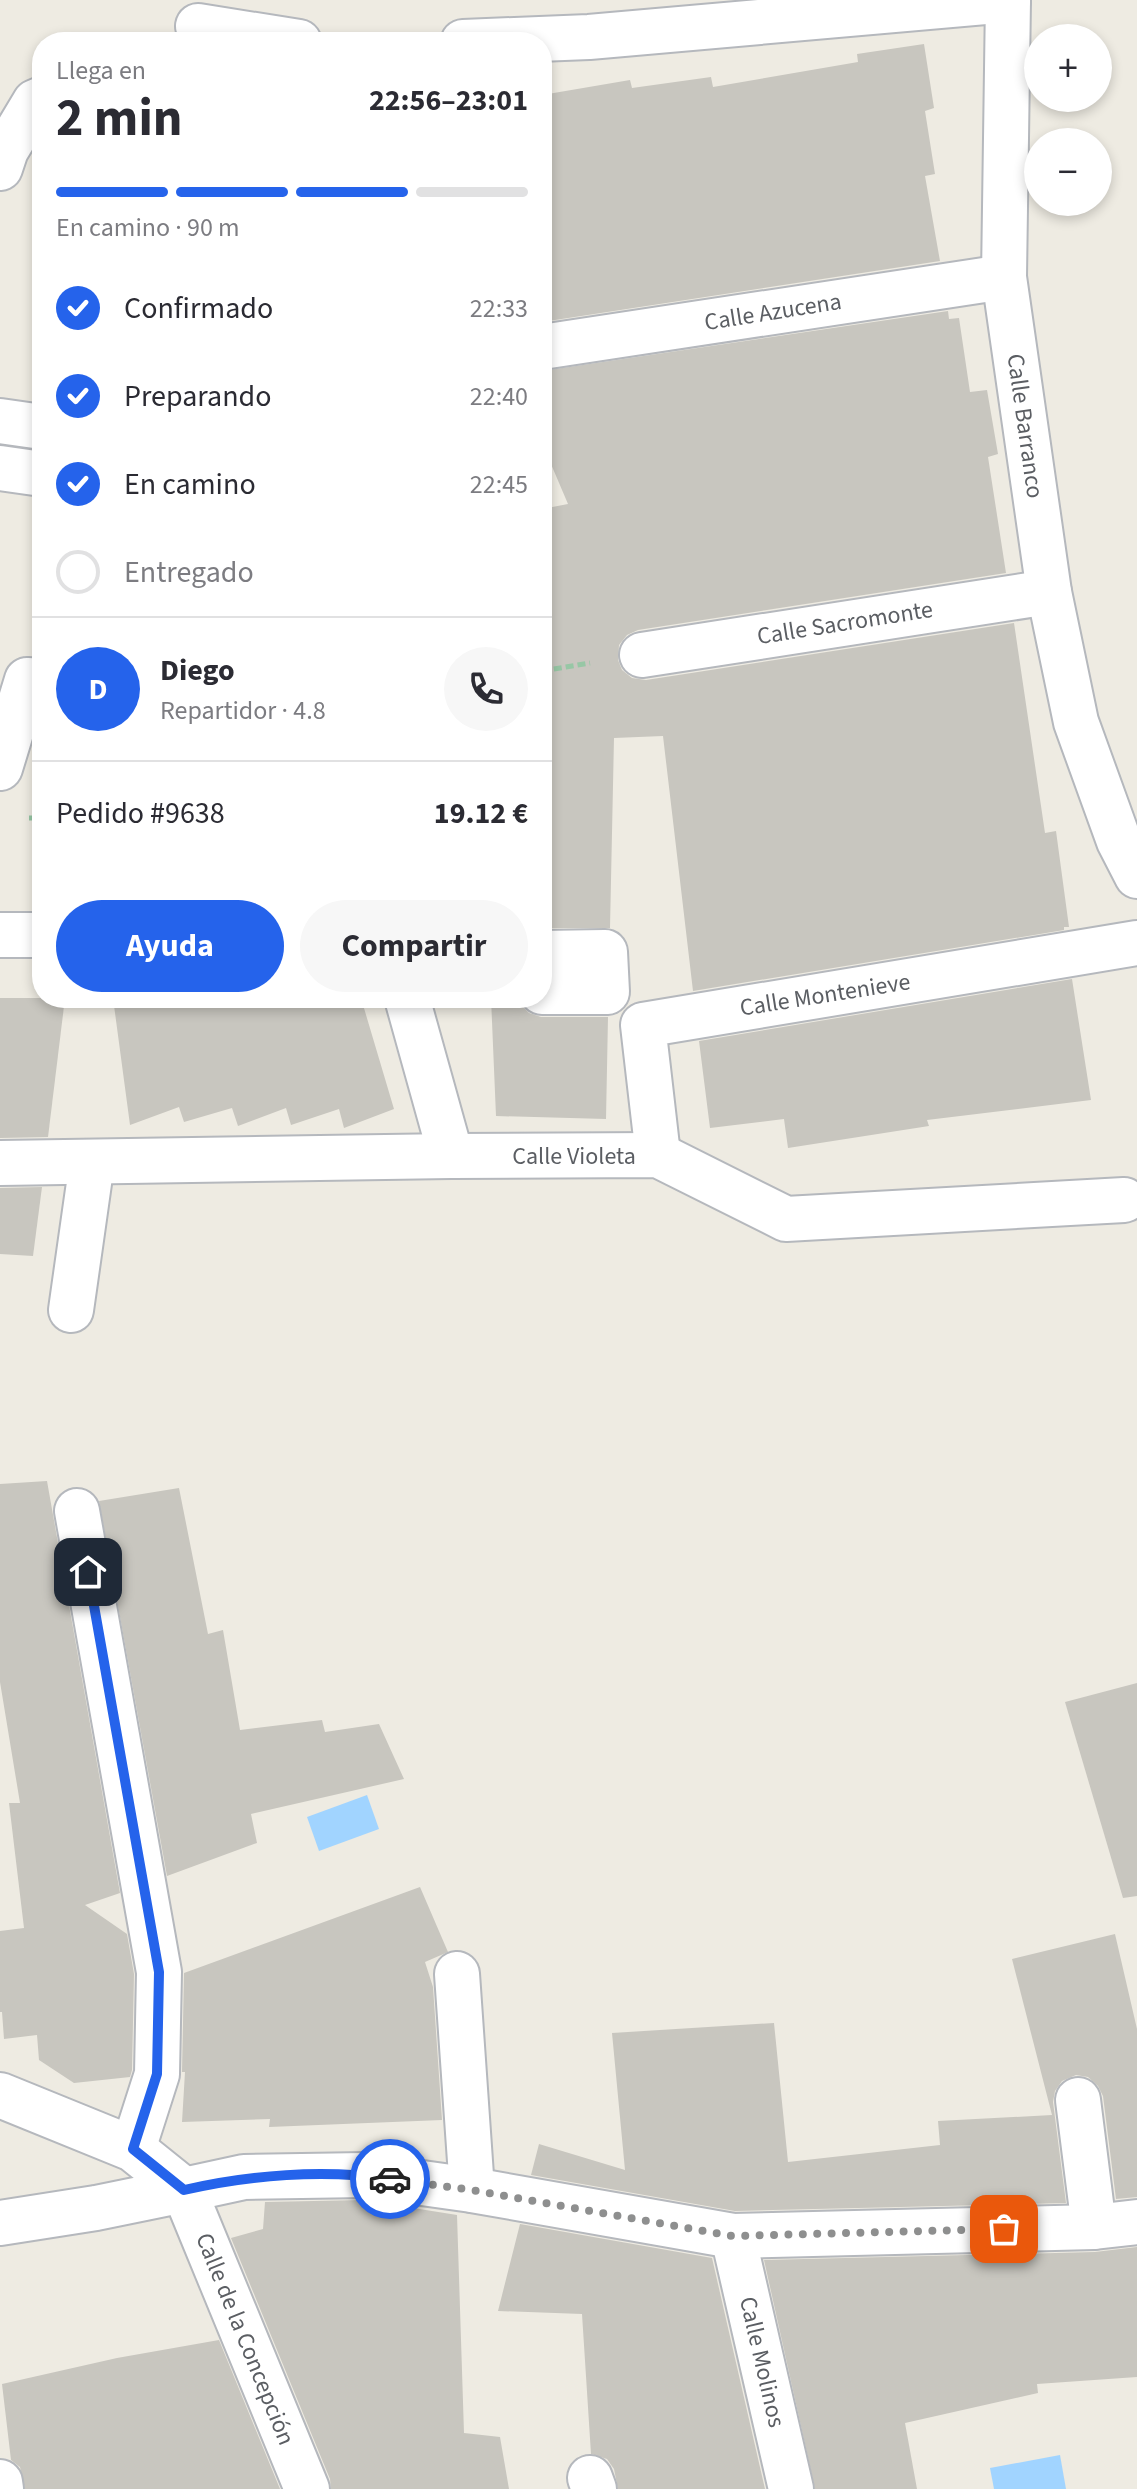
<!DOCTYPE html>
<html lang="es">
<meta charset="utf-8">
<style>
:root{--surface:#fff;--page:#f7f7f7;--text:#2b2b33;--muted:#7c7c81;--line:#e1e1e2;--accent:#2563eb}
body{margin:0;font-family:"Source Sans 3",sans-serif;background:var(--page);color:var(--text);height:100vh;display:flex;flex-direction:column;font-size:30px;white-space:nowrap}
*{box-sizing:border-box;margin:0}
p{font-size:26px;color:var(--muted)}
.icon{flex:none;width:44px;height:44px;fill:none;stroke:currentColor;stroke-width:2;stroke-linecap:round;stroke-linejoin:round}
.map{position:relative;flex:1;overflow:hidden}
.side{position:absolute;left:32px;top:32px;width:520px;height:976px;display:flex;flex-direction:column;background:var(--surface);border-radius:32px;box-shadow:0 4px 12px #0003}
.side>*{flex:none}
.controls{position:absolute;left:1024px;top:24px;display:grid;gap:16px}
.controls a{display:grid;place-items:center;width:88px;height:88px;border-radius:50%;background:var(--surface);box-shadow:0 4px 12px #0003;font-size:40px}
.pin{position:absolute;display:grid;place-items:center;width:68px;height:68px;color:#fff;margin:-34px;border-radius:16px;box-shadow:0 4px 12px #0006}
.courier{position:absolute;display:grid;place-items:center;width:80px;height:80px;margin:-40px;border:6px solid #2563eb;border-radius:50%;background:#fff;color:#222;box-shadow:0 2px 10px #0007}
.overview em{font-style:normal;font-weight:700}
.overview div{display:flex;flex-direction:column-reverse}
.overview{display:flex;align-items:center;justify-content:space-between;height:136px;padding:0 24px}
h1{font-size:52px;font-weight:700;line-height:60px}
.bar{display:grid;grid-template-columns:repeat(4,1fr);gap:12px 8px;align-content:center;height:96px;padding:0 24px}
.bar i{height:10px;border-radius:6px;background:var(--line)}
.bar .selected{background:var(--accent)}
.bar p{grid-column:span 4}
.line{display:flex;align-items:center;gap:20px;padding:0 24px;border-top:2px solid var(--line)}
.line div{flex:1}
.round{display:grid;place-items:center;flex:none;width:84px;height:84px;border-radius:42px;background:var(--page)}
ol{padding:0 24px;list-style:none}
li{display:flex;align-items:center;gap:24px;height:88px}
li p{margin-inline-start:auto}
li .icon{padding:8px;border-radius:50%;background:var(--accent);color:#fff;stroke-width:4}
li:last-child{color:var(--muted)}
li i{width:44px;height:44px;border:4px solid var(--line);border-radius:50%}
.primary-button{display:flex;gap:16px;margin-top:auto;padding:16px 24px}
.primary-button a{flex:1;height:92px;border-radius:48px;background:var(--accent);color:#fff;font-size:32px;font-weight:700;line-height:92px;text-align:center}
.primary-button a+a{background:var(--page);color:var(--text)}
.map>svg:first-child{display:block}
</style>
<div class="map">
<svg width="1137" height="2489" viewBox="0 0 1137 2489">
<rect width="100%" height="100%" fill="#eeebe2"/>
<g fill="#a1d4ff">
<polygon points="367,1795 379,1829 319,1851 307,1817"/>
<polygon points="1060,2455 1066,2489 994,2489 990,2468"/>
</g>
<g fill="#c8c6bf">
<polygon points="924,44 934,108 925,111 935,174 925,176 940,261 542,322 542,95 630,80 632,88 711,77 713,87 858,62 857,54"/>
<polygon points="948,311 949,319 959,318 970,392 987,390 998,454 988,457 1006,573 638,630 627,635 619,645 618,660 622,670 632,678 646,680 1014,623 1045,833 1056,831 1069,927 1064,927 1064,930 693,991 663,736 614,738 610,928 543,928 542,509 568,504 542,443 542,371"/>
<polygon points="1072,979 1091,1100 927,1120 929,1126 788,1148 784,1119 710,1128 699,1041"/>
<polygon points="0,998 65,998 48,1137 0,1138"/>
<polygon points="113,998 361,998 394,1109 344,1128 339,1109 291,1125 286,1108 238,1126 232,1108 184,1122 179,1107 130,1125"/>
<polygon points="491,998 518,998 521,1005 529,1013 541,1017 608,1017 606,1119 496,1116"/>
<polygon points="42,1187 33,1256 0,1254 0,1188"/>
<polygon points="47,1481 120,1893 85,1905 127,1934 134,1974 132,2070 130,2077 74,2083 39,2060 37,2035 4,2039 2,2012 0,2012 0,1931 24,1928 9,1803 20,1803 0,1682 0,1484"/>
<polygon points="179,1488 208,1634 223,1630 240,1730 322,1720 325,1732 379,1724 404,1779 251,1814 257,1843 167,1876 99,1501"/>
<polygon points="1137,1683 1137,1896 1123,1898 1065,1702"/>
<polygon points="420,1887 448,1952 425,1962 433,1987 442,2120 269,2127 270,2119 182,2122 185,2072 182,2072 184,1973"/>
<polygon points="1115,1934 1137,2029 1137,2197 1116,2199 1103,2096 1098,2086 1088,2077 1076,2075 1062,2081 1055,2091 1053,2102 1066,2203 735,2211 531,2175 539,2144 625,2170 612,2033 774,2023 788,2162 940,2145 938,2121 1052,2115 1012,1959"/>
<polygon points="363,2200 457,2215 464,2433 500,2437 509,2489 331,2489 330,2479 231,2238 263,2229 265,2202"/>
<polygon points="520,2224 712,2258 765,2489 618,2489 614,2469 607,2459 591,2454 582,2314 498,2311"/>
<polygon points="1137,2247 1137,2377 1037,2384 1038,2393 905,2423 917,2489 815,2489 764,2260 1095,2252"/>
<polygon points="219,2340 280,2489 25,2489 20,2467 11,2460 2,2384 117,2358"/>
</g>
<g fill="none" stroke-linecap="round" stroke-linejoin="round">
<defs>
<g id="pedestrian">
<polyline points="0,421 42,427"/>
<polyline points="0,468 42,474"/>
<polyline points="0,768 27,680 42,681"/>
<polyline points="0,935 42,935"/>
<polyline points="542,953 605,952 607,992 542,992"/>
</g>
<g id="minor">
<polyline points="198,26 299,42"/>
<polyline points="463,42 589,37 1008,0"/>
<polyline points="0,168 6,150 35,102 42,99"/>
<polyline points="542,347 1004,277"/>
<polyline points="642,655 1049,592"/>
<polyline points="407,998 451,1156"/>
<polyline points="658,1155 643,1025 1137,943"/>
<polyline points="0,1163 451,1156 658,1155 786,1219 1124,1200"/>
<polyline points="71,1310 92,1162"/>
<polyline points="77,1511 159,1972 157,2074 133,2149"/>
<polyline points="457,1974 472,2190"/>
<polyline points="1078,2100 1094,2227"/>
<polyline points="0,2223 96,2208 184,2190"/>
<polyline points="733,2236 791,2489"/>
<polyline points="590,2478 594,2489"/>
<polyline points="0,2482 1,2489"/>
</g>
<g id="tertiary">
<polyline points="1008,0 1004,277 1049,592 1076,722 1119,841 1137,876"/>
<polyline points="0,2095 133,2149 184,2190 307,2489"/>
<polyline points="184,2190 244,2177 365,2175 472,2190 733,2236 1094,2227 1137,2222"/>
</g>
</defs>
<use href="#pedestrian" stroke="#b5b8bd" stroke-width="48"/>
<use href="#minor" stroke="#b5b8bd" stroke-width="48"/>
<use href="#tertiary" stroke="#b5b8bd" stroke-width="48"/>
<g stroke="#97c7a5" stroke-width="5" stroke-dasharray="8 4" stroke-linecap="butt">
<polyline points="542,671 590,663"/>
<polyline points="29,818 42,818"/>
</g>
<use href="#pedestrian" stroke="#fff" stroke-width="44"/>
<use href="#minor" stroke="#fff" stroke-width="44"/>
<use href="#tertiary" stroke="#fff" stroke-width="44"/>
</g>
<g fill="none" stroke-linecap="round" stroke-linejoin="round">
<polyline stroke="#8e8f8f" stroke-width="8" stroke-dasharray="0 14.4" points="390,2179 472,2190 733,2236 1004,2229"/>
<path stroke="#2563eb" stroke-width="10" d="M88 1572 159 1972 157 2074 133 2149 184 2190C249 2175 323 2169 390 2179"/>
</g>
<g text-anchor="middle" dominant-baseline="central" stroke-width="6" stroke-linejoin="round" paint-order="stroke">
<g font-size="24" fill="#5b5e63" stroke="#fff">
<text transform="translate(773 312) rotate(-9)">Calle Azucena</text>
<text transform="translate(1025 426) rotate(82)">Calle Barranco</text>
<text transform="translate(845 623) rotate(-9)">Calle Sacromonte</text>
<text transform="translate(825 995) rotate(-9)">Calle Montenieve</text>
<text x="574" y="1156">Calle Violeta</text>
<text transform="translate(245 2339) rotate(68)">Calle de la Concepción</text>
<text transform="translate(762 2362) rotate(77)">Calle Molinos</text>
</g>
</g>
</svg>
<div class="controls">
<a>+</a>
<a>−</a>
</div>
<div class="pin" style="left:1004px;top:2229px;background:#ea580c"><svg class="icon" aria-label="bag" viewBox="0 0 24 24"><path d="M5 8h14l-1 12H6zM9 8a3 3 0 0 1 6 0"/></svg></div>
<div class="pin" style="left:88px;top:1572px;background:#1f2937"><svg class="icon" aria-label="home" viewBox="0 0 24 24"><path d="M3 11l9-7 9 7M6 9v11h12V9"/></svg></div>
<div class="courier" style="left:390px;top:2179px"><svg class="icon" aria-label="car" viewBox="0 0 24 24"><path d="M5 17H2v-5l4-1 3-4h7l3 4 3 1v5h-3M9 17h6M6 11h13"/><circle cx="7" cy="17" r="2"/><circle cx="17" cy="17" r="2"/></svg></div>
<section class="side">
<div class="overview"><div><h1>2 min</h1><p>Llega en</p></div><em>22:56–23:01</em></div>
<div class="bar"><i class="selected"></i><i class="selected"></i><i class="selected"></i><i></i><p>En camino · 90 m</p></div>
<ol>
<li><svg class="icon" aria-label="check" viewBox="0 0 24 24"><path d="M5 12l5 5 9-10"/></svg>Confirmado<p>22:33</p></li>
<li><svg class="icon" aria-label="check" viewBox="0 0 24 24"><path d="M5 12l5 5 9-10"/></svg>Preparando<p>22:40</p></li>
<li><svg class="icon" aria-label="check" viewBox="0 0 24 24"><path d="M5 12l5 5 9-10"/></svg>En camino<p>22:45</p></li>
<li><i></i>Entregado</li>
</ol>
<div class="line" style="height:144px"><b class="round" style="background:var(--accent);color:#fff">D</b><div><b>Diego</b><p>Repartidor · 4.8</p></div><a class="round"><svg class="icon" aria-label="phone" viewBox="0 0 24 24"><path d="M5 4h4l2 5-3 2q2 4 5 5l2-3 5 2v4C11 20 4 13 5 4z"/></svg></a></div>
<div class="line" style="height:104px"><div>Pedido #9638</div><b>19.12 €</b></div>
<div class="primary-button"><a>Ayuda</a><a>Compartir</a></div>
</section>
</div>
